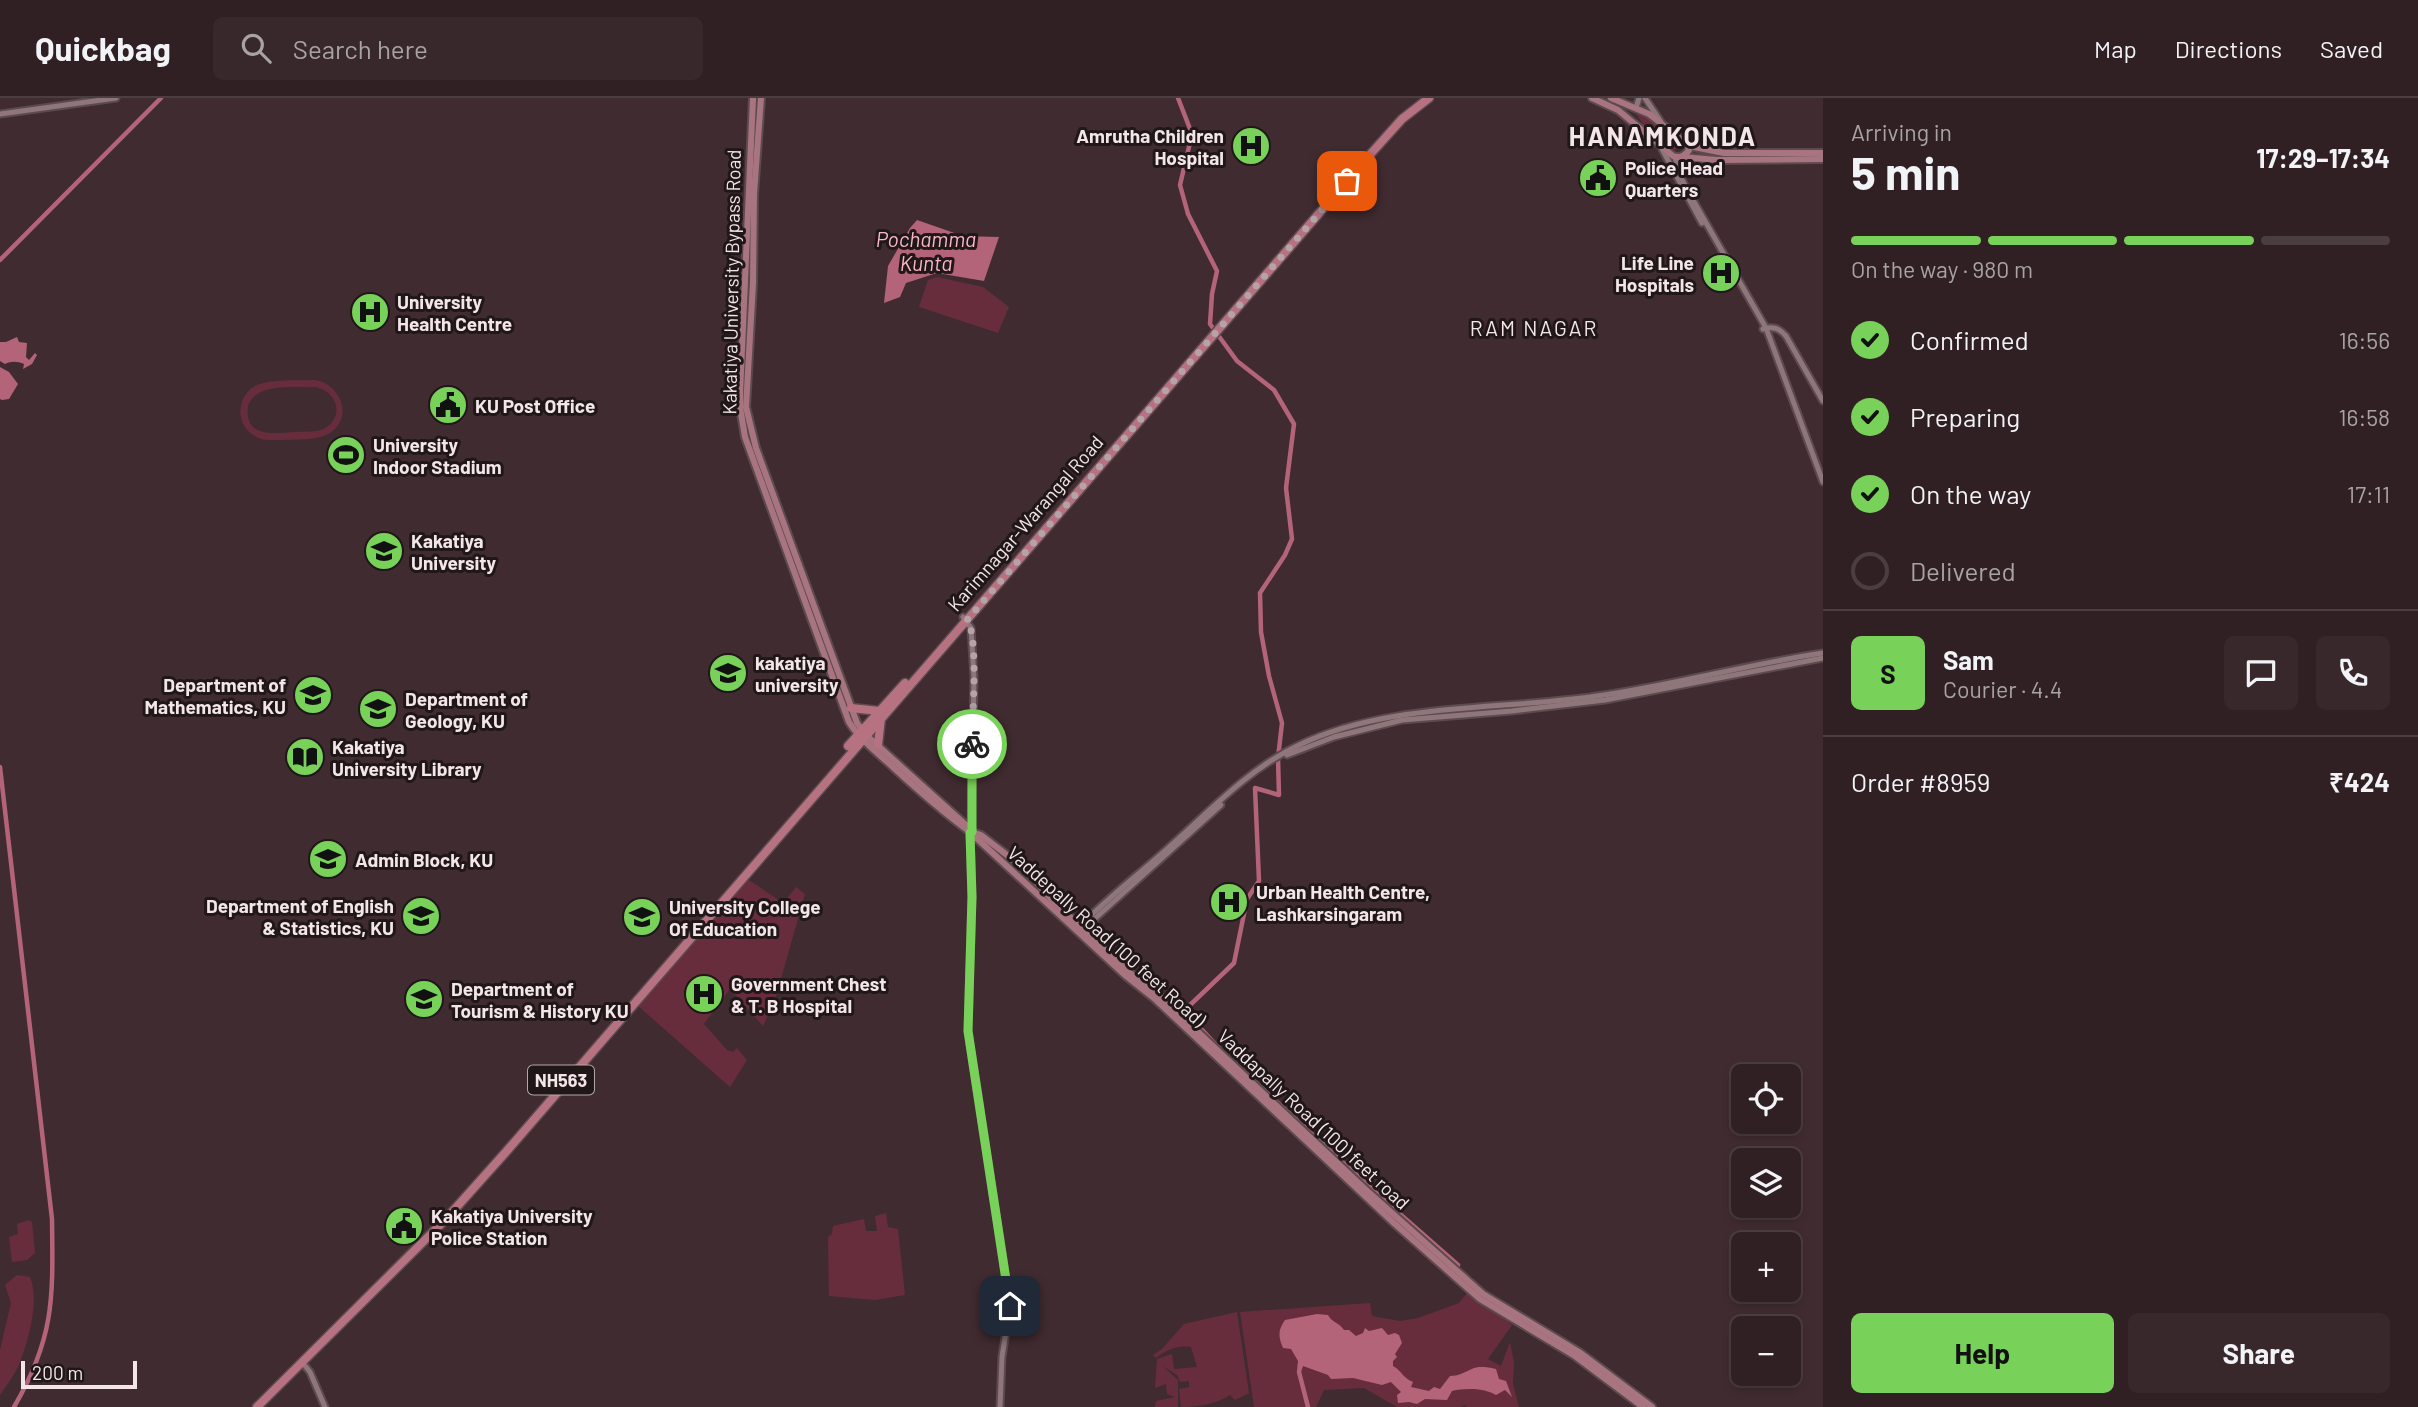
<!DOCTYPE html>
<meta charset="utf-8">
<style>
:root{--surface:#302024;--page:#38282c;--text:#f1f3f6;--muted:#a8a3a6;--line:#4b3e41;--accent:#78d158}
body{margin:0;font-family:Barlow,sans-serif;background:var(--page);color:var(--text);height:100vh;display:flex;flex-direction:column;font-size:26px;white-space:nowrap}
*{box-sizing:border-box;margin:0}
p{font-size:23px;color:var(--muted)}
.icon{flex:none;width:38px;height:38px;fill:none;stroke:currentColor;stroke-width:2;stroke-linecap:round;stroke-linejoin:round}
.map{position:relative;flex:1;overflow:hidden}
.details{display:flex;flex-direction:column;background:var(--surface);width:595px}
.details>*{flex:none}
.buttons{position:absolute;left:1731px;top:966px;display:grid;gap:14px}
.buttons a{display:grid;place-items:center;width:70px;height:70px;border-radius:10px;background:var(--surface);box-shadow:0 4px 10px #0003,0 0 0 2px var(--line);font-size:35px}
.scale{position:absolute;left:21px;bottom:18px;width:116px;box-sizing:border-box;padding-left:7px;border:4px solid #f3e5e8;border-top:0;font-size:19px;line-height:24px;white-space:nowrap;color:#f3e5e8;-webkit-text-stroke:5px #201719;paint-order:stroke}
.pin{position:absolute;display:grid;place-items:center;width:60px;height:60px;color:#fff;margin:-30px;border-radius:14px;box-shadow:0 4px 10px #0006}
.courier{position:absolute;display:grid;place-items:center;width:70px;height:70px;margin:-35px;border:5px solid #78d158;border-radius:50%;background:#fff;color:#222;box-shadow:0 2px 9px #0007}
.headline em{font-style:normal;font-weight:700}
.headline div{display:flex;flex-direction:column-reverse}
.headline{display:flex;align-items:center;justify-content:space-between;height:119px;padding:0 28px}
h1{font-size:46px;font-weight:700;line-height:52px}
.bar{display:grid;grid-template-columns:repeat(4,1fr);gap:10px 7px;align-content:center;height:84px;padding:0 28px}
.bar i{height:9px;border-radius:5px;background:var(--line)}
.bar .current{background:var(--accent)}
.bar p{grid-column:span 4}
.line{display:flex;align-items:center;gap:18px;padding:0 28px;border-top:2px solid var(--line)}
.line div{flex:1}
.round{display:grid;place-items:center;flex:none;width:74px;height:74px;border-radius:10px;background:var(--page)}
ol{padding:0 28px;list-style:none}
li{display:flex;align-items:center;gap:21px;height:77px}
li p{margin-inline-start:auto}
li .icon{padding:7px;border-radius:50%;background:var(--accent);color:#111;stroke-width:4}
li:last-child{color:var(--muted)}
li i{width:38px;height:38px;border:4px solid var(--line);border-radius:50%}
.action{display:flex;gap:14px;margin-top:auto;padding:14px 28px}
.action a{flex:1;height:80px;border-radius:10px;background:var(--accent);color:#111;font-size:28px;font-weight:700;line-height:80px;text-align:center}
.action a+a{background:var(--page);color:var(--text)}
header{display:flex;align-items:center;gap:42px;box-sizing:border-box;height:98px;padding:0 35px;background:var(--surface);border-bottom:2px solid var(--line)}
header strong{font-size:33px}
nav{display:flex;gap:38px;margin-inline-start:auto;font-size:24px}
.search{width:490px;height:63px;background:var(--page);display:flex;align-items:center;gap:18px;box-sizing:border-box;padding:0 24px;border-radius:10px;color:var(--muted);font-size:26px}
main{display:flex;flex:1;min-height:0}
.map>svg:first-child{display:block}
</style>
<header>
<strong>Quickbag</strong>
<div class="search"><svg class="icon" aria-label="search" viewBox="0 0 24 24"><circle cx="10" cy="10" r="6"/><path d="M15 15l6 6"/></svg>Search here</div>
<nav><a>Map</a><a>Directions</a><a>Saved</a></nav>
</header>
<main>
<div class="map">
<svg width="1823" height="1309" viewBox="0 0 1823 1309">
<rect width="100%" height="100%" fill="#402b30"/>
<g fill="#682d3d" fill-rule="evenodd">
<path d="M1635 12 1643 14 1685 46 1683 49C1678 51 1677 52 1671 51 1662 48 1636 21 1635 12Z"/>
<polygon points="937,179 983,189 1009,209 998,235 919,209 928,182"/>
<path d="M314 282C341 285 355 321 328 336 315 343 294 341 280 342 273 342 265 343 259 340 236 332 234 300 255 288 271 280 297 283 314 282ZM314 289C334 291 346 315 327 329 319 335 305 333 295 334 274 335 244 341 248 308 257 284 292 290 314 289Z"/>
<polygon points="746,780 783,805 796,789 805,796 775,902 763,928 730,891 704,926 727,952 733,954 737,950 747,962 730,989 637,907"/>
<polygon points="886,1115 888,1129 898,1131 905,1197 875,1202 829,1198 828,1139 832,1136 833,1128 864,1121 866,1133 877,1133 875,1118"/>
<polygon points="29,1122 32,1124 35,1155 27,1162 12,1164 9,1139 18,1136 17,1126"/>
<path d="M17 1177 30 1179C40 1203 28 1245 18 1269 13 1279 6 1288 0 1297V1252L11 1205 5 1187Z"/>
<polygon points="1467,1195 1512,1227 1488,1261 1501,1268 1510,1244 1514,1265 1513,1286 1519,1309 1467,1309 1465,1307 1460,1309 1397,1309 1364,1290 1324,1292 1316,1309 1254,1309 1240,1214 1370,1205 1372,1218 1400,1223 1418,1220 1459,1205"/>
<path d="M1237 1214 1249 1295 1235 1302 1230 1297C1217 1306 1196 1309 1181 1309L1179 1291 1189 1289V1283L1180 1284 1177 1277 1163 1268 1178 1282V1309H1155L1156 1303 1175 1299 1167 1296 1166 1286 1155 1290 1157 1261 1172 1256 1174 1271 1197 1269 1191 1249C1178 1247 1166 1252 1156 1260L1153 1257 1162 1251 1184 1226Z"/>
</g>
<g fill="#b36478">
<polygon points="917,122 963,138 999,139 984,183 937,175 906,185 900,199 884,205 888,168 910,130"/>
<path d="M17 239 19 244 27 245 26 259 29 262 35 255 37 257 32 266 23 271 24 266C17 263 11 263 5 266L0 263V244H6Z"/>
<polygon points="0,269 9,274 18,286 9,301 2,302 0,301"/>
<path d="M1317 1216 1328 1217C1331 1224 1340 1225 1344 1232H1349L1356 1238 1363 1235 1365 1230 1369 1233 1382 1230 1388 1237 1395 1235 1399 1237 1402 1245 1395 1256 1397 1259 1393 1263V1268C1401 1272 1404 1281 1413 1284L1411 1289 1429 1293 1434 1289 1440 1291 1450 1278C1471 1277 1468 1264 1496 1271L1499 1281 1506 1283 1512 1299 1505 1292 1496 1297C1484 1290 1465 1290 1452 1293L1447 1302 1425 1301 1417 1306 1409 1304 1398 1305 1397 1297 1401 1294 1391 1284 1382 1287 1353 1280 1331 1281 1328 1277 1303 1268 1301 1274H1299L1297 1272 1298 1263 1291 1251 1283 1250C1278 1238 1278 1232 1285 1222Z"/>
</g>
<g fill="none" stroke-linecap="round" stroke-linejoin="round">
<g stroke="#b36478" stroke-width="4.5">
<polyline points="1178,0 1192,36 1180,87 1188,116 1217,173 1212,196 1210,226 1237,263 1274,292 1294,326 1286,390 1292,441 1285,457 1260,495 1261,534 1269,578 1282,625 1278,660 1279,697 1255,690 1259,783 1247,801 1234,865 1187,910 1190,919 1219,950"/>
<polyline points="0,162 161,0"/>
<path d="M0 669 52 1121C53 1199 55 1239 14 1309"/>
<polyline points="1238,968 1376,1095 1458,1167"/>
<polyline points="1299,1274 1308,1309"/>
</g>
<defs>
<g id="minor">
<polyline points="1645,0 1661,24"/>
<polyline points="1636,10 1639,0"/>
<polyline points="0,16 116,0"/>
<polyline points="1662,51 1702,125"/>
<polyline points="1675,59 1680,78 1689,95 1766,230 1823,384"/>
<path d="M1763 231C1773 228 1779 230 1786 238L1823 303"/>
<polyline points="963,519 971,530 974,580 971,732"/>
<polyline points="1287,657 1334,639 1402,622 1512,613 1605,602 1823,560"/>
<polyline points="970,735 972,799 968,933 1010,1208 1002,1259 1000,1309"/>
<path d="M1077 831C1105 802 1138 777 1168 750 1209 714 1247 672 1297 648 1389 603 1504 613 1604 597 1678 586 1749 566 1823 555"/>
<polyline points="1080,834 1221,707"/>
<polyline points="302,1264 310,1274 325,1309"/>
</g>
<g id="major">
<path d="M753 0 740 296V309L745 339 849 624C860 642 878 655 894 670 918 692 943 714 969 733"/>
<polyline points="761,0 754,96 753,185 746,309 756,350 857,625 866,637 967,728"/>
<path d="M1592 0 1618 12 1673 58C1680 61 1685 58 1689 52L1687 45"/>
<polyline points="1611,0 1649,16 1678,39 1694,49 1724,55 1823,55"/>
<polyline points="1682,59 1717,62 1823,61"/>
<polyline points="972,734 981,737 1025,771 1053,803 1140,884 1163,901 1365,1091 1483,1196 1579,1254 1652,1309"/>
<polyline points="971,735 1126,878 1155,901 1395,1126 1480,1201 1575,1258 1643,1309"/>
</g>
<g id="highway">
<polyline points="851,610 879,613"/>
<polyline points="878,647 881,620"/>
<polyline points="848,648 905,585"/>
<polyline points="257,1309 445,1122 505,1055 1367,60 1402,21 1429,0"/>
</g>
</defs>
<use href="#minor" stroke="#5b4a4e" stroke-width="9"/>
<use href="#major" stroke="#5b4a4e" stroke-width="10"/>
<use href="#highway" stroke="#5b4a4e" stroke-width="11"/>
<use href="#minor" stroke="#8e767a" stroke-width="5"/>
<use href="#major" stroke="#a7747f" stroke-width="6"/>
<use href="#highway" stroke="#b77282" stroke-width="8"/>
</g>
<g fill="none" stroke-linecap="round" stroke-linejoin="round">
<path stroke="#b4a4a8" stroke-width="7" stroke-dasharray="0 12.6" d="M972 646C972 623 979 536 967 522L1347 83"/>
<polyline stroke="#78d158" stroke-width="9" points="972,646 972,734 970,735 972,799 968,933 1010,1208"/>
</g>
<defs>
<symbol id="hospital-disc" viewBox="-11 -11 22 22"><circle r="9.5" fill="#78d158" stroke="#201719"/><path d="M-5-5h3v3.5h4V-5h3V5h-3V1.5h-4V5h-3Z" fill="#111"/></symbol>
<symbol id="civic-disc" viewBox="-11 -11 22 22"><circle r="9.5" fill="#78d158" stroke="#201719"/><path d="M-.6-6.5H3V-4.5H.6V-3L4-1V1h2V6H-6V1h2V-1L-.6-3ZM-1.2 2.5V6h2.4V2.5Z" fill="#111"/></symbol>
<symbol id="stadium-disc" viewBox="-11 -11 22 22"><circle r="9.5" fill="#78d158" stroke="#201719"/><path d="M0-5a6.5 5 0 1 0 0 10a6.5 5 0 1 0 0-10ZM-3.5-1.8h7v3.6h-7Z" fill="#111"/></symbol>
<symbol id="university-disc" viewBox="-11 -11 22 22"><circle r="9.5" fill="#78d158" stroke="#201719"/><path d="M0-5L7-2L0 1L-7-2ZM-4 1L0 2.5L4 1V4Q0 6-4 4Z" fill="#111"/></symbol>
<symbol id="library-disc" viewBox="-11 -11 22 22"><circle r="9.5" fill="#78d158" stroke="#201719"/><path d="M-6-4Q-3-5.5-.7-3.5V5Q-3 3-6 4ZM6-4Q3-5.5 .7-3.5V5Q3 3 6 4Z" fill="#111"/></symbol>
</defs>
<g fill-rule="evenodd">
<use href="#hospital-disc" x="1229" y="26" width="44" height="44"/>
<use href="#civic-disc" x="1576" y="58" width="44" height="44"/>
<use href="#hospital-disc" x="1699" y="153" width="44" height="44"/>
<use href="#hospital-disc" x="348" y="192" width="44" height="44"/>
<use href="#civic-disc" x="426" y="285" width="44" height="44"/>
<use href="#stadium-disc" x="324" y="335" width="44" height="44"/>
<use href="#university-disc" x="362" y="431" width="44" height="44"/>
<use href="#university-disc" x="706" y="553" width="44" height="44"/>
<use href="#university-disc" x="291" y="575" width="44" height="44"/>
<use href="#university-disc" x="356" y="589" width="44" height="44"/>
<use href="#library-disc" x="283" y="637" width="44" height="44"/>
<use href="#university-disc" x="306" y="739" width="44" height="44"/>
<use href="#hospital-disc" x="1207" y="782" width="44" height="44"/>
<use href="#university-disc" x="399" y="796" width="44" height="44"/>
<use href="#university-disc" x="620" y="797" width="44" height="44"/>
<use href="#hospital-disc" x="682" y="874" width="44" height="44"/>
<use href="#university-disc" x="402" y="879" width="44" height="44"/>
<use href="#civic-disc" x="382" y="1106" width="44" height="44"/>
</g>
<g text-anchor="middle" dominant-baseline="central" stroke-width="6" stroke-linejoin="round" paint-order="stroke">
<rect fill="#201719" stroke="#b4a7aa" stroke-width="2" x="528" y="967.5" width="66" height="29" rx="5"/>
<g font-size="18" font-weight="bold" fill="#f3e5e8">
<text x="561" y="982">NH563</text>
</g>
<g font-size="19" font-weight="bold" fill="#f3e5e8" stroke="#201719" text-anchor="start">
<text x="1224" y="37" text-anchor="end">Amrutha Children<tspan x="1224" dy="22">Hospital</tspan></text>
<text x="1625" y="69">Police Head<tspan x="1625" dy="22">Quarters</tspan></text>
<text x="1694" y="164" text-anchor="end">Life Line<tspan x="1694" dy="22">Hospitals</tspan></text>
<text x="397" y="203">University<tspan x="397" dy="22">Health Centre</tspan></text>
<text x="475" y="307">KU Post Office</text>
<text x="373" y="346">University<tspan x="373" dy="22">Indoor Stadium</tspan></text>
<text x="411" y="442">Kakatiya<tspan x="411" dy="22">University</tspan></text>
<text x="755" y="564">kakatiya<tspan x="755" dy="22">university</tspan></text>
<text x="286" y="586" text-anchor="end">Department of<tspan x="286" dy="22">Mathematics, KU</tspan></text>
<text x="405" y="600">Department of<tspan x="405" dy="22">Geology, KU</tspan></text>
<text x="332" y="648">Kakatiya<tspan x="332" dy="22">University Library</tspan></text>
<text x="355" y="761">Admin Block, KU</text>
<text x="1256" y="793">Urban Health Centre,<tspan x="1256" dy="22">Lashkarsingaram</tspan></text>
<text x="394" y="807" text-anchor="end">Department of English<tspan x="394" dy="22">&amp; Statistics, KU</tspan></text>
<text x="669" y="808">University College<tspan x="669" dy="22">Of Education</tspan></text>
<text x="731" y="885">Government Chest<tspan x="731" dy="22">&amp; T. B Hospital</tspan></text>
<text x="451" y="890">Department of<tspan x="451" dy="22">Tourism &amp; History KU</tspan></text>
<text x="431" y="1117">Kakatiya University<tspan x="431" dy="22">Police Station</tspan></text>
</g>
<g font-size="19" fill="#f3e5e8" stroke="#201719">
<text transform="translate(731 184) rotate(-89)">Kakatiya University Bypass Road</text>
<text transform="translate(1025 425) rotate(-49)">Karimnagar-Warangal Road</text>
<text transform="translate(1107 838) rotate(42)">Vaddepally Road (100 feet Road)</text>
<text transform="translate(1314 1021) rotate(43)">Vaddapally Road (100) feet road</text>
</g>
<g font-size="21" font-style="italic" fill="#fab6c5" stroke="#201719">
<text x="926" y="140">Pochamma<tspan x="926" dy="24">Kunta</tspan></text>
</g>
<g font-size="21" letter-spacing="2" fill="#f3e5e8" stroke="#201719">
<text x="1534" y="229">RAM NAGAR</text>
</g>
<g font-size="26" font-weight="bold" letter-spacing="2" fill="#f3e5e8" stroke="#201719">
<text x="1663" y="37">HANAMKONDA</text>
</g>
</g>
</svg>
<div class="buttons">
<a><svg class="icon" aria-label="locate" viewBox="0 0 24 24"><circle cx="12" cy="12" r="6"/><path d="M12 2v4M12 18v4M2 12h4M18 12h4"/></svg></a>
<a><svg class="icon" aria-label="layers" viewBox="0 0 24 24"><path d="M12 4l9 5-9 5-9-5zM3 14l9 5 9-5"/></svg></a>
<a>+</a>
<a>−</a>
</div>
<div class="scale">200 m</div>
<div class="pin" style="left:1347px;top:83px;background:#ea580c"><svg class="icon" aria-label="bag" viewBox="0 0 24 24"><path d="M5 8h14l-1 12H6zM9 8a3 3 0 0 1 6 0"/></svg></div>
<div class="pin" style="left:1010px;top:1208px;background:#1f2937"><svg class="icon" aria-label="home" viewBox="0 0 24 24"><path d="M3 11l9-7 9 7M6 9v11h12V9"/></svg></div>
<div class="courier" style="left:972px;top:646px"><svg class="icon" aria-label="bike" viewBox="0 0 24 24"><circle cx="6" cy="16" r="4"/><circle cx="18" cy="16" r="4"/><path d="M6 16l4-8h5l3 8M10 8l3 8H6M13 5h3"/></svg></div>
</div>
<section class="details">
<div class="headline"><div><h1>5 min</h1><p>Arriving in</p></div><em>17:29–17:34</em></div>
<div class="bar"><i class="current"></i><i class="current"></i><i class="current"></i><i></i><p>On the way · 980 m</p></div>
<ol>
<li><svg class="icon" aria-label="check" viewBox="0 0 24 24"><path d="M5 12l5 5 9-10"/></svg>Confirmed<p>16:56</p></li>
<li><svg class="icon" aria-label="check" viewBox="0 0 24 24"><path d="M5 12l5 5 9-10"/></svg>Preparing<p>16:58</p></li>
<li><svg class="icon" aria-label="check" viewBox="0 0 24 24"><path d="M5 12l5 5 9-10"/></svg>On the way<p>17:11</p></li>
<li><i></i>Delivered</li>
</ol>
<div class="line" style="height:126px"><b class="round" style="background:var(--accent);color:#111">S</b><div><b>Sam</b><p>Courier · 4.4</p></div><a class="round"><svg class="icon" aria-label="chat" viewBox="0 0 24 24"><path d="M4 5h16v11H9l-5 4z"/></svg></a><a class="round"><svg class="icon" aria-label="phone" viewBox="0 0 24 24"><path d="M5 4h4l2 5-3 2q2 4 5 5l2-3 5 2v4C11 20 4 13 5 4z"/></svg></a></div>
<div class="line" style="height:91px"><div>Order #8959</div><b>₹424</b></div>
<div class="action"><a>Help</a><a>Share</a></div>
</section>
</main>
